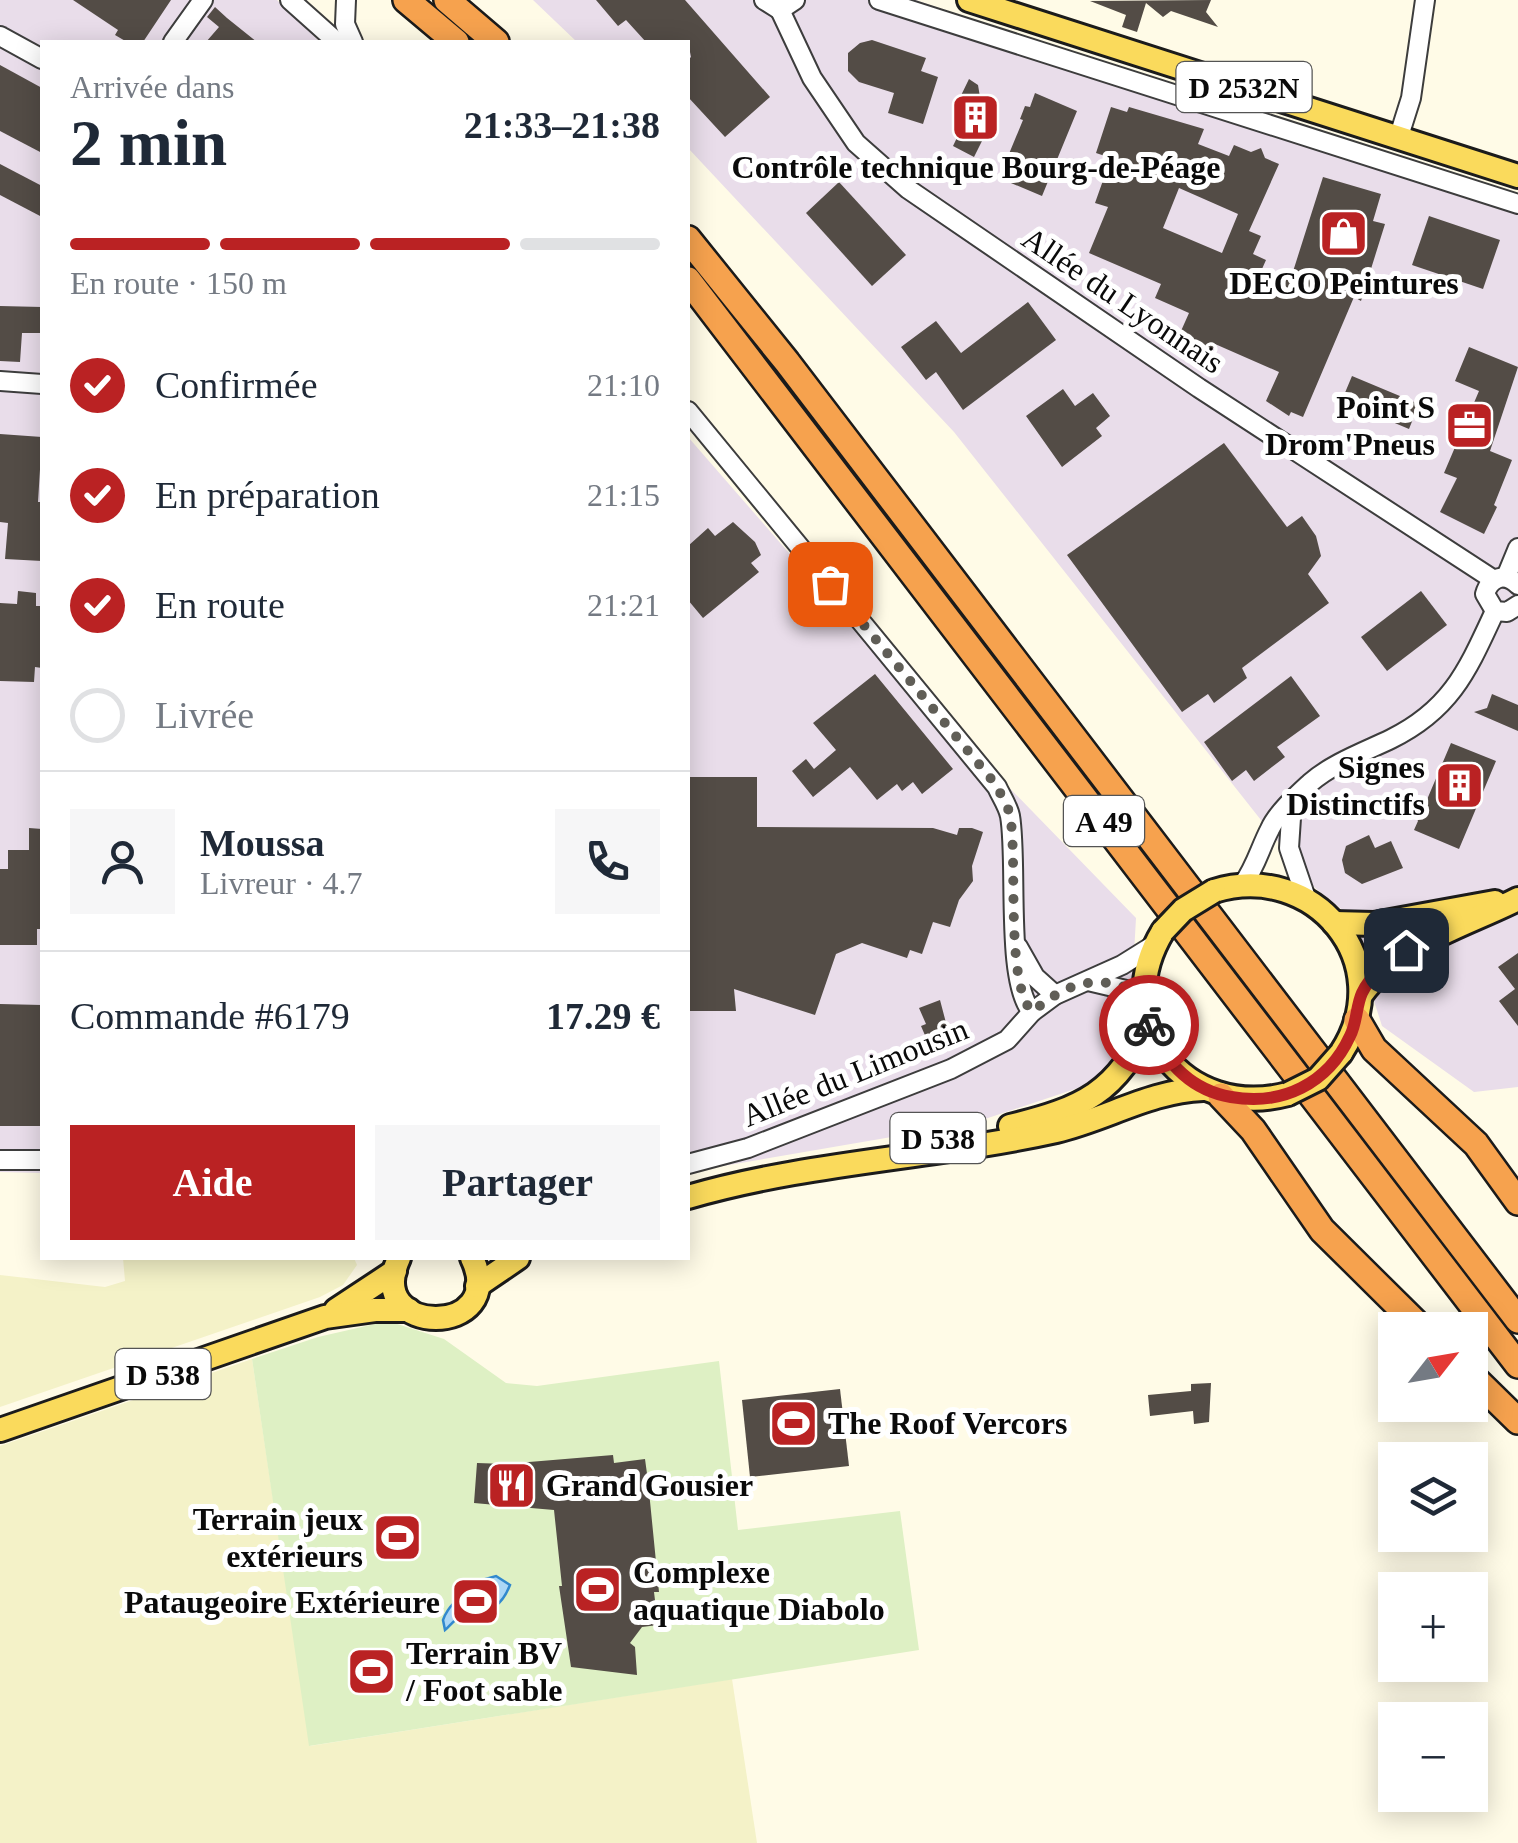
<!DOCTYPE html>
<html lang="fr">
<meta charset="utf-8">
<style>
:root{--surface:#fff;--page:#f6f6f7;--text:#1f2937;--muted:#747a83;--line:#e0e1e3;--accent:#ba2223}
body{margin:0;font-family:Georgia,serif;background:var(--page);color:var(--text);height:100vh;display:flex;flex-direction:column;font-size:38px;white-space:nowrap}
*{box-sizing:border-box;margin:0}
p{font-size:32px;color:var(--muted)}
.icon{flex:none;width:55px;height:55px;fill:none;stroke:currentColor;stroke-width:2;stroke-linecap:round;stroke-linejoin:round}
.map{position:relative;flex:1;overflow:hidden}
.details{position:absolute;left:40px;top:40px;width:650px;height:1220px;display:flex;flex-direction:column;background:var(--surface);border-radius:0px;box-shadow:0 5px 25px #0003}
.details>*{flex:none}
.needle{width:65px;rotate:59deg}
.controls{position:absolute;left:1378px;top:1312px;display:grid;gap:20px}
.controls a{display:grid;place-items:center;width:110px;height:110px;border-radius:0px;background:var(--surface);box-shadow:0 5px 25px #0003;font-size:50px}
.pin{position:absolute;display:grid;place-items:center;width:85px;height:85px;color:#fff;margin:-42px;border-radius:20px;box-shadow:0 5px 15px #0006}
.courier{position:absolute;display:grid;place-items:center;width:100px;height:100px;margin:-50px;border:8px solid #ba2223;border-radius:50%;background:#fff;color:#222;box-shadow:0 2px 12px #0007}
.overview em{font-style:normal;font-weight:600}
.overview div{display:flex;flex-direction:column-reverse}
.overview{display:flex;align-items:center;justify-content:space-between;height:170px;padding:0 30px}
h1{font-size:65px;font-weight:600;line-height:75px}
.bar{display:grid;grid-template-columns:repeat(4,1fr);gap:15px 10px;align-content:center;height:120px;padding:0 30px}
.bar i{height:12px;border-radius:8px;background:var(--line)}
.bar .on{background:var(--accent)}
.bar p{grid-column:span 4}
.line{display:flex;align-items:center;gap:25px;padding:0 30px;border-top:2px solid var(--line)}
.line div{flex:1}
.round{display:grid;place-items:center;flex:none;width:105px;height:105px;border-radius:0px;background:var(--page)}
ol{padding:0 30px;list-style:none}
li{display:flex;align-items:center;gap:30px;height:110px}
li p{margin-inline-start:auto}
li .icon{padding:10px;border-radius:50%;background:var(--accent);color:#fff;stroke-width:4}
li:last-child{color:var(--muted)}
li i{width:55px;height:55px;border:5px solid var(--line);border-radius:50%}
.action{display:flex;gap:20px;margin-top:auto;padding:20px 30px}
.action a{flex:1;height:115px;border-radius:0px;background:var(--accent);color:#fff;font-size:40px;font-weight:600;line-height:115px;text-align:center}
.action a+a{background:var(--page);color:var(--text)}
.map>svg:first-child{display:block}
</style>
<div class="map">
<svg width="1518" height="1843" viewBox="0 0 1518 1843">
<rect width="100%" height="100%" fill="#fffbe7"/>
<g fill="#e9ddea">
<polygon points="0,0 277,0 320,42 42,42 42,1173 0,1172"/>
<polygon points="533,0 916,0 1518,212 1518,1087 1474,1092 1382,1026 1346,913 1314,887 954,432 688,148 688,42 577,42"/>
<polygon points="688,437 856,630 1136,918 1129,1043 1093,1083 973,1123 688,1172"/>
</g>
<g fill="#f4f2c8">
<polygon points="123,1258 354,1258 357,1265 343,1285 320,1297 0,1407 0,1275 105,1287 125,1281"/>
<polygon points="252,1359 310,1746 732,1679 757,1843 0,1843 0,1446"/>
</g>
<polygon fill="#def0c4" points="388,1321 444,1339 506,1383 537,1386 719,1361 738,1530 900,1511 919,1650 309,1746 252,1359 318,1337"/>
<path fill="#acd7f6" stroke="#3289ce" stroke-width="2.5" d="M496 1576 510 1585C497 1618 479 1609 457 1619 452 1622 449 1627 445 1630L443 1620C452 1596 471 1595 485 1579Z"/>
<g fill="#534c46" fill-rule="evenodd">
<polygon points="73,0 171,0 143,42 127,42 115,35 118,30"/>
<polygon points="596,0 685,0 770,97 725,137 688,97 688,60 691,57 688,42 646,42 626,20 618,26"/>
<polygon points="1211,0 1206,12 1218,27 1171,11 1163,17 1146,3 1137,32 1122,27 1126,15 1090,1"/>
<polygon points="215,7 227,18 257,42 206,42 219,27 207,17"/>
<polygon points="872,40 926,58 921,71 938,77 923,124 888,113 894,93 859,82 848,71 848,53 860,43"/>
<polygon points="0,65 42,88 42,153 0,131"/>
<polygon points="969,79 978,85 980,97 999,107 974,157 953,146 965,121 952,114"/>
<polygon points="1035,93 1077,111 1042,196 999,178 1023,120 1020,119 1025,106 1030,107"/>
<path d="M1111 107 1127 112 1129 107 1204 129 1198 144 1229 156 1234 145 1251 152 1261 148 1265 158 1279 164 1249 231 1261 236 1253 254 1266 260 1262 269 1290 281 1323 177 1381 194 1373 221 1385 224 1361 301 1354 297 1303 417 1291 412 1289 416 1266 401 1279 372 1215 344 1210 355 1177 340 1189 313 1155 298 1161 284 1089 253 1108 207 1095 203 1111 158 1096 153ZM1179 188 1238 214 1222 253 1163 228Z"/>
<polygon points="0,164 42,186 42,217 0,195"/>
<polygon points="839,182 906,255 872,286 806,213"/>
<polygon points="1429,216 1500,240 1483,289 1412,265"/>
<polygon points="1028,302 1056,340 963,410 936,372 926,380 901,347 936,321 961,353"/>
<polygon points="0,306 42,307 42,333 22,333 20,362 0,361"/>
<polygon points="1469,347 1518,367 1490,451 1512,460 1494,505 1497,507 1484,534 1440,512 1457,478 1444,473 1479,391 1455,381"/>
<polygon points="1352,376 1419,404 1409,429 1352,405 1334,419"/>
<polygon points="1063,389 1075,406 1093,393 1110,416 1096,428 1102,436 1062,467 1026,416"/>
<polygon points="0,434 42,437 38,502 42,502 42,561 5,559 8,523 0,522"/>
<polygon points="1224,443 1287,527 1302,516 1316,536 1321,556 1308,574 1329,603 1242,668 1247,678 1214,703 1208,694 1182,712 1067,555"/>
<polygon points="733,522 755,542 761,555 751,563 759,572 703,618 688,600 688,546 708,528 715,536"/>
<polygon points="18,591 36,593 36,606 42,606 42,668 35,667 34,682 0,681 0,603 17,604"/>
<polygon points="1421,591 1447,625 1387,671 1361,637"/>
<polygon points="875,674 953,769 922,794 913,782 902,791 897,784 877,800 850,767 813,797 792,771 806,759 814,769 836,750 813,723"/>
<polygon points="1291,676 1320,716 1277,747 1285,757 1254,781 1246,770 1232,781 1204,742"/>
<polygon points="1492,694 1518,705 1518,731 1474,712 1487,708"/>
<polygon points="1451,743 1496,761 1459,849 1414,830 1418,821 1414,812 1423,809"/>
<polygon points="688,777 757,777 757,827 933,828 957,835 959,828 972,828 983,832 972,866 973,881 959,900 950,927 933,922 922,954 910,950 907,958 862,943 836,954 815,1015 734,989 736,1011 688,1011"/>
<polygon points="29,828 42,829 42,929 37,929 37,945 0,945 0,869 8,869 8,850 29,850"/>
<polygon points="1369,835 1375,848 1391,841 1403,868 1362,884 1345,873 1342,860 1346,846"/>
<polygon points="1518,953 1518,1026 1499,1001 1515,989 1498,967"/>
<polygon points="940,1000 950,1038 930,1047 921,1026 926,1024 919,1008"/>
<polygon points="0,1004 42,1005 42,1126 0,1126"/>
<polygon points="1211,1383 1209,1422 1194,1424 1193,1411 1150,1416 1148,1395 1191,1391 1191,1384"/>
<polygon points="840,1389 849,1466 750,1477 742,1400"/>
<polygon points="613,1455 614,1463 645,1459 648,1481 659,1592 654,1592 658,1625 642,1627 630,1643 635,1647 637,1675 571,1667 559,1586 562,1586 554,1510 474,1503 477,1463 506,1464"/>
</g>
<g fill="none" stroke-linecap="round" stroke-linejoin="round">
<defs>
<g id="minor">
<polyline points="290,0 337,42"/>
<polyline points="346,0 345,24 353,42"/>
<polyline points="764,0 780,10 795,0"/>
<polyline points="879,0 1518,204"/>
<polyline points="780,10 812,78 856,143 908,189 1199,388 1494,580"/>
<polyline points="0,36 42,59"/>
<polyline points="173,42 203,0"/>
<polyline points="1399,136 1411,98 1425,0"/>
<polyline points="0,381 42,384"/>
<path d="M688 411 997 787C1001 796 1008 806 1010 816 1018 861 1005 982 1032 1012"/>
<polyline points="1506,577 1518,548"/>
<path d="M1518 585C1505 572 1490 577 1485 594L1495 611 1507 612 1518 605"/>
<polyline points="1292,803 1289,848 1306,898"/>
<path d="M1243 884C1256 866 1260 848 1270 829 1277 813 1297 795 1310 783 1333 763 1364 752 1391 739 1452 709 1468 669 1495 611"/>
<polyline points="1018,947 1035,977 1055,995"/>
<polyline points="1088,981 1143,994"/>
<polyline points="0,1160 42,1160"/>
<polyline points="688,1164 748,1148 951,1069 1007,1040 1032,1012 1055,995 1122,965 1154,945"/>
</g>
<g id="major">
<polyline points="969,0 1518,176"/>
<path d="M1214 891C1314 860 1400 963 1341 1053"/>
<polyline points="1334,923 1374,924 1495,902"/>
<path d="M1163 931C1107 1023 1185 1121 1288 1094"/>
<path d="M1361 995C1399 943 1462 927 1518 899"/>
<path d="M1010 1126C1081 1109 1119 1092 1148 1023"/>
<path d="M688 1197C808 1162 934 1158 1056 1131 1107 1119 1150 1091 1203 1089"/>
<path d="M399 1258C362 1338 510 1338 472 1258"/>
<polyline points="477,1286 518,1258"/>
<polyline points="336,1310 395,1271"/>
<polyline points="0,1430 325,1317 375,1310 409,1310"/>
</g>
<g id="highway">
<polyline points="406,0 456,42"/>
<polyline points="447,0 496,42"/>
<polyline points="688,239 787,362 1518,1320"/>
<polyline points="688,280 1518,1365"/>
<polyline points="1357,1020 1374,1049 1476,1144 1518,1202"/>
<polyline points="1221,1096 1253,1130 1322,1230 1423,1330"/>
<polyline points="1470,1374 1518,1421"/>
</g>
</defs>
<use href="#minor" stroke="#3d3d3d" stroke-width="22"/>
<use href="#major" stroke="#1b1b1b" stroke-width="28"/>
<use href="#highway" stroke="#1b1b1b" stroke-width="30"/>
<use href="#minor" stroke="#fff" stroke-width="18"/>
<use href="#major" stroke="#fada5c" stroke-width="22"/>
<use href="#highway" stroke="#f6a24e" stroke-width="25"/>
<defs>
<g id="major-bridge">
<polyline points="1163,931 1183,910 1214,891"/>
<polyline points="1288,1094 1318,1079 1341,1053"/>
</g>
</defs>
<use href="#major-bridge" stroke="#1b1b1b" stroke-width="28" stroke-linecap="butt"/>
<use href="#major-bridge" stroke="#fada5c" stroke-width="22"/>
</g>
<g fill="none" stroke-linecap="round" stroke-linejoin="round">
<path stroke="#605e57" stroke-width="10" stroke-dasharray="0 18" d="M830 584 997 786C1001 796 1008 806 1010 815 1018 861 1005 982 1032 1012 1070 981 1097 973 1143 994L1149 1025"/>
<path stroke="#ba2223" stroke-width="12" d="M1149 1025C1165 1062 1190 1090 1231 1097 1282 1106 1328 1084 1350 1036 1357 1023 1356 1006 1362 993 1371 974 1389 961 1406 950"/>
</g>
<defs>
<symbol id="building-square" viewBox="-11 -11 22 22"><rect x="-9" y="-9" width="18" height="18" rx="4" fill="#ba2223" stroke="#fff"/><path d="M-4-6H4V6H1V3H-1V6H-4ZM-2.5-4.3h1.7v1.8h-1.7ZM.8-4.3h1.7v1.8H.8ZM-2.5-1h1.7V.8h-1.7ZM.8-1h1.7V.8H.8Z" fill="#fff"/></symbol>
<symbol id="shop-square" viewBox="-11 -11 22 22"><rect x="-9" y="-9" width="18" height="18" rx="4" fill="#ba2223" stroke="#fff"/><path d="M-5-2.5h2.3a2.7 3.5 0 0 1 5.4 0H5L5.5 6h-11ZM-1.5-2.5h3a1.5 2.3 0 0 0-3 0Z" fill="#fff"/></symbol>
<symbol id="office-square" viewBox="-11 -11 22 22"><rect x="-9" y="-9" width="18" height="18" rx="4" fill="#ba2223" stroke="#fff"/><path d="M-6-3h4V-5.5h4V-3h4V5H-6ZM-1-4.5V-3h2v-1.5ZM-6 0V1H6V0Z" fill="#fff"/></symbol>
<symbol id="stadium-square" viewBox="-11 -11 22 22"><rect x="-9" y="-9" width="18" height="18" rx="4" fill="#ba2223" stroke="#fff"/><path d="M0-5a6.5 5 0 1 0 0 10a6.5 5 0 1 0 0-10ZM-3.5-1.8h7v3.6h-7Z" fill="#fff"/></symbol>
<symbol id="restaurant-square" viewBox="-11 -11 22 22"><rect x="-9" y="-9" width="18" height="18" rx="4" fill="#ba2223" stroke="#fff"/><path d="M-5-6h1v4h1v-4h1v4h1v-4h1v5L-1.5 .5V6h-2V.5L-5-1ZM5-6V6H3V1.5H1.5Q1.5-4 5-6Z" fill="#fff"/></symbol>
</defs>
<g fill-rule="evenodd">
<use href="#building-square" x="948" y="90" width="55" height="55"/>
<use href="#shop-square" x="1316" y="206" width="55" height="55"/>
<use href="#office-square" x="1442" y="398" width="55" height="55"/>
<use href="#building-square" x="1432" y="758" width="55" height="55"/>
<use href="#stadium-square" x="766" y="1396" width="55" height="55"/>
<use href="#restaurant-square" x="484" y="1458" width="55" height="55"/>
<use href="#stadium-square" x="370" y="1510" width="55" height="55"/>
<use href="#stadium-square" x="570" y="1562" width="55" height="55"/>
<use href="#stadium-square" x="448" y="1574" width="55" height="55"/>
<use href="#stadium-square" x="344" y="1644" width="55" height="55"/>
</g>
<g text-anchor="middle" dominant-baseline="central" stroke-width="10" stroke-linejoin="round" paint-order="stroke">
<g fill="#fff" stroke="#545454" stroke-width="2.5">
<rect x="1176.5" y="62" width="135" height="50" rx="8"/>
<rect x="1064" y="796" width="80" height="50" rx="8"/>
<rect x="890.5" y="1113" width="95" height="50" rx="8"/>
<rect x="115.5" y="1349" width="95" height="50" rx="8"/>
</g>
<g font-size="30" font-weight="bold" fill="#0a0a0a">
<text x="1244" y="87">D 2532N</text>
<text x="1104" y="821">A 49</text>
<text x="938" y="1138">D 538</text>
<text x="163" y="1374">D 538</text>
</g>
<g font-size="32" font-weight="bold" fill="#0a0a0a" stroke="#fff" text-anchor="end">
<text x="976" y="167" text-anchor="middle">Contrôle technique Bourg-de-Péage</text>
<text x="1344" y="283" text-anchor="middle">DECO Peintures</text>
<text x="1435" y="407">Point S<tspan x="1435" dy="37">Drom'Pneus</tspan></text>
<text x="1425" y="767">Signes<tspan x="1425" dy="37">Distinctifs</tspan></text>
<text x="828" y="1423" text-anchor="start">The Roof Vercors</text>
<text x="546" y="1485" text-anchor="start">Grand Gousier</text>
<text x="363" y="1519">Terrain jeux<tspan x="363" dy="37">extérieurs</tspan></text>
<text x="633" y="1572" text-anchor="start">Complexe<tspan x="633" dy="37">aquatique Diabolo</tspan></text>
<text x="440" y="1602">Pataugeoire Extérieure</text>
<text x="406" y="1653" text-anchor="start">Terrain BV<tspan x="406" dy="37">/ Foot sable</tspan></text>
</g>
<g font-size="32" fill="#0a0a0a" stroke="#fff">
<text transform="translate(1123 300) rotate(34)">Allée du Lyonnais</text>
<text transform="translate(855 1072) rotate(-22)">Allée du Limousin</text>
</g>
</g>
</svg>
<div class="controls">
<a><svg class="needle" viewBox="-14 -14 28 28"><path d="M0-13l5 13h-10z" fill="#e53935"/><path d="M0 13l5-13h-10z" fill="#747a83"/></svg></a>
<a><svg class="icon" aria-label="layers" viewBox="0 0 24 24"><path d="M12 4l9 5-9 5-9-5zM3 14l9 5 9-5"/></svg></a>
<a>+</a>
<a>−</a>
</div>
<div class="pin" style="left:830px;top:584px;background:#ea580c"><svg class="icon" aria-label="bag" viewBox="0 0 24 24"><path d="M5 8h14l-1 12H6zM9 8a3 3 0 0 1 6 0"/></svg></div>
<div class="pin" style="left:1406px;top:950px;background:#1f2937"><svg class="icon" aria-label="home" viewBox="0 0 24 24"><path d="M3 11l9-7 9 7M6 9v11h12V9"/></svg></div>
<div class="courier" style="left:1149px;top:1025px"><svg class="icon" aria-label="bike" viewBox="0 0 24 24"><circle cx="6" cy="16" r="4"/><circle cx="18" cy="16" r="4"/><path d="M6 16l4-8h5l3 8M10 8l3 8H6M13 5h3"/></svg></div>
<section class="details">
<div class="overview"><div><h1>2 min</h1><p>Arrivée dans</p></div><em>21:33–21:38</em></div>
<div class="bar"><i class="on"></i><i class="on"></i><i class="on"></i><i></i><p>En route · 150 m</p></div>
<ol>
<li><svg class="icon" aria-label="check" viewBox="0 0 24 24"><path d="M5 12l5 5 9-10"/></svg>Confirmée<p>21:10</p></li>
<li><svg class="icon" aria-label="check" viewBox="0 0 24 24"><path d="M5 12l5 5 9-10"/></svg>En préparation<p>21:15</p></li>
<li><svg class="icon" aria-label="check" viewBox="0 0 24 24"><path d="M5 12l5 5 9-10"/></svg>En route<p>21:21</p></li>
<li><i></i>Livrée</li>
</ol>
<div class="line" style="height:180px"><a class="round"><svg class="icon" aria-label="person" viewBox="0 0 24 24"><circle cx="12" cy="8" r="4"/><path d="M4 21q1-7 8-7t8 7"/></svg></a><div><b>Moussa</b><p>Livreur · 4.7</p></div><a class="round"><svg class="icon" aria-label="phone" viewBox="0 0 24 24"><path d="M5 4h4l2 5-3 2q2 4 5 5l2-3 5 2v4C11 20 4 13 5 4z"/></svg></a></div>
<div class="line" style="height:130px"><div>Commande #6179</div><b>17.29 €</b></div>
<div class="action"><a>Aide</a><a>Partager</a></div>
</section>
</div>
